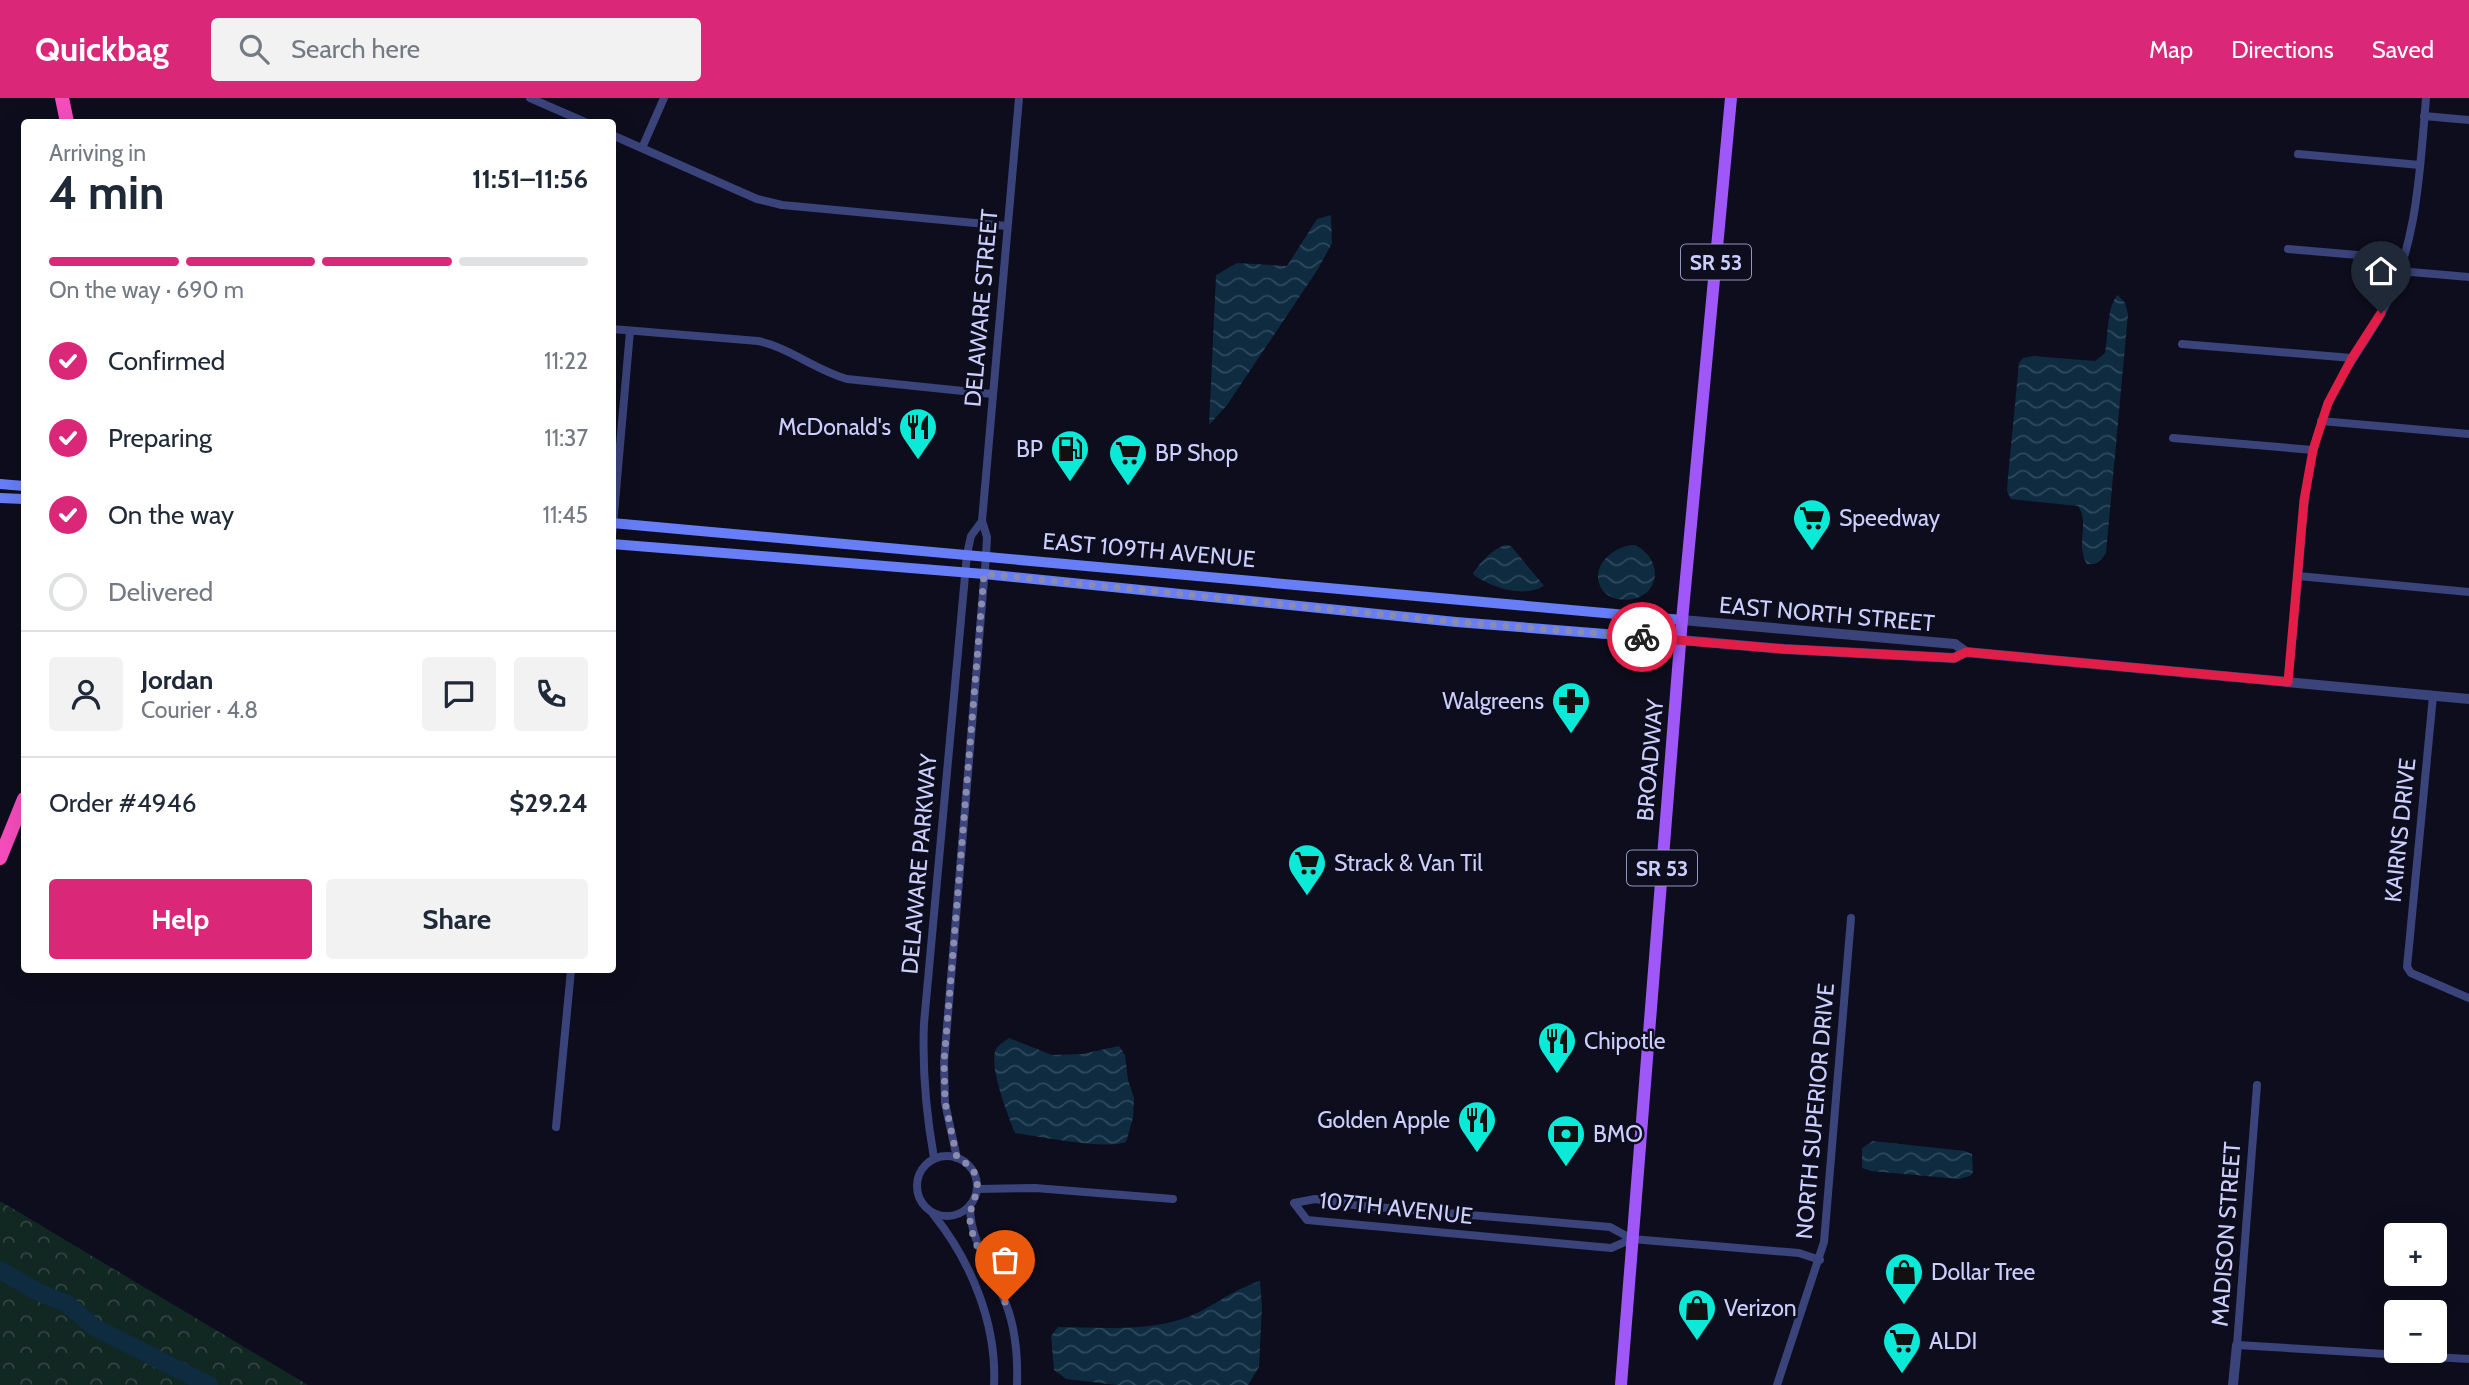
<!DOCTYPE html>
<meta charset="utf-8">
<style>
:root{--surface:#fff;--page:#f2f2f3;--text:#1f2937;--muted:#747a83;--line:#e0e1e3;--accent:#db2777}
body{margin:0;font-family:Cabin,sans-serif;background:var(--page);color:var(--text);height:100vh;display:flex;flex-direction:column;font-size:26px;white-space:nowrap}
*{box-sizing:border-box;margin:0}
p{font-size:23px;color:var(--muted)}
.icon{flex:none;width:38px;height:38px;fill:none;stroke:currentColor;stroke-width:2;stroke-linecap:round;stroke-linejoin:round}
.map{position:relative;flex:1;overflow:hidden}
.sheet{position:absolute;left:21px;top:21px;width:595px;height:854px;display:flex;flex-direction:column;background:var(--surface);border-radius:7px;box-shadow:0 7px 28px #0002}
.sheet>*{flex:none}
.buttons{position:absolute;left:2384px;top:1125px;display:grid;gap:14px}
.buttons a{display:grid;place-items:center;width:63px;height:63px;border-radius:7px;background:var(--surface);box-shadow:0 7px 28px #0002;font-size:35px}
.pin{position:absolute;display:grid;place-items:center;width:60px;height:60px;color:#fff;margin:-72px -30px;border-radius:50% 50% 50% 0;rotate:-45deg;box-shadow:0 0 7px #0007}
.pin .icon{rotate:45deg}
.courier{position:absolute;display:grid;place-items:center;width:70px;height:70px;margin:-35px;border:5px solid #e11d48;border-radius:50%;background:#fff;color:#222;box-shadow:0 2px 9px #0007}
.head em{font-style:normal;font-weight:700}
.head div{display:flex;flex-direction:column-reverse}
.head{display:flex;align-items:center;justify-content:space-between;height:119px;padding:0 28px}
h1{font-size:46px;font-weight:700;line-height:52px}
.bar{display:grid;grid-template-columns:repeat(4,1fr);gap:10px 7px;align-content:center;height:84px;padding:0 28px}
.bar i{height:9px;border-radius:5px;background:var(--line)}
.bar .selected{background:var(--accent)}
.bar p{grid-column:span 4}
.line{display:flex;align-items:center;gap:18px;padding:0 28px;border-top:2px solid var(--line)}
.line div{flex:1}
.round{display:grid;place-items:center;flex:none;width:74px;height:74px;border-radius:7px;background:var(--page)}
ol{padding:0 28px;list-style:none}
li{display:flex;align-items:center;gap:21px;height:77px}
li p{margin-inline-start:auto}
li .icon{padding:7px;border-radius:50%;background:var(--accent);color:#fff;stroke-width:4}
li:last-child{color:var(--muted)}
li i{width:38px;height:38px;border:4px solid var(--line);border-radius:50%}
.action{display:flex;gap:14px;margin-top:auto;padding:14px 28px}
.action a{flex:1;height:80px;border-radius:7px;background:var(--accent);color:#fff;font-size:28px;font-weight:700;line-height:80px;text-align:center}
.action a+a{background:var(--page);color:var(--text)}
header{display:flex;align-items:center;gap:42px;box-sizing:border-box;height:98px;padding:0 35px;background:var(--accent);color:#fff}
header strong{font-size:33px}
nav{display:flex;gap:38px;margin-inline-start:auto;font-size:24px}
.search{width:490px;height:63px;background:var(--page);display:flex;align-items:center;gap:18px;box-sizing:border-box;padding:0 24px;border-radius:7px;color:var(--muted);font-size:26px}
.map>svg:first-child{display:block}
</style>
<header>
<strong>Quickbag</strong>
<div class="search"><svg class="icon" aria-label="search" viewBox="0 0 24 24"><circle cx="10" cy="10" r="6"/><path d="M15 15l6 6"/></svg>Search here</div>
<nav><a>Map</a><a>Directions</a><a>Saved</a></nav>
</header>
<div class="map">
<svg width="2469" height="1287" viewBox="0 0 2469 1287">
<defs>
<pattern id="forest-crowns" width="20" height="18" patternUnits="userSpaceOnUse" patternTransform="scale(1.75)"><rect width="20" height="18" fill="#102722"/><path d="M2 6a3 3 0 1 1 6 0M12 15a3 3 0 1 1 6 0" fill="none" stroke="#324543"/></pattern>
<pattern id="water-waves" width="16" height="10" patternUnits="userSpaceOnUse" patternTransform="scale(1.75)"><rect width="16" height="10" fill="#0e2b40"/><path d="M0 5q4-4 8 0t8 0" fill="none" stroke="#30495c"/></pattern>
</defs>
<rect width="100%" height="100%" fill="#0d0d1d"/>
<polygon fill="url(#forest-crowns)" points="0,1103 308,1287 0,1287"/>
<g fill="url(#water-waves)">
<polygon points="1331,117 1332,145 1318,171 1227,307 1209,327 1216,177 1237,165 1287,168 1317,121"/>
<path d="M2118 197 2125 205 2128 216 2106 455C2101 463 2097 467 2087 466 2075 448 2090 424 2078 408L2011 401 2007 393 2008 378 2019 265 2023 260 2033 258 2095 263 2105 255C2108 240 2107 206 2118 197Z"/>
<path d="M1505 447 1511 448 1544 488C1522 500 1494 490 1475 478L1473 475C1482 463 1491 452 1505 447Z"/>
<path d="M1635 447C1652 455 1662 476 1649 492 1637 507 1604 505 1599 485 1593 465 1616 447 1635 447Z"/>
<path d="M1009 940 1052 957 1082 956 1119 948 1125 957 1128 982 1134 1000 1133 1020 1126 1044C1107 1052 1038 1038 1015 1035 1008 1017 988 968 996 951 998 947 1005 943 1009 940Z"/>
<polygon points="1873,1043 1965,1053 1972,1056 1973,1074 1970,1078 1959,1081 1871,1073 1862,1070 1862,1050"/>
<path d="M1260 1183 1262 1209 1259 1269 1248 1287H1117L1066 1281 1054 1272 1051 1238 1058 1229C1099 1229 1142 1234 1182 1221 1208 1213 1231 1192 1260 1183Z"/>
</g>
<g fill="none" stroke-linecap="round" stroke-linejoin="round">
<polyline stroke="#0e2b40" stroke-width="18" points="0,1172 36,1193 67,1206 94,1229 209,1287"/>
<g stroke="#3a437a" stroke-width="8">
<polyline points="530,0 585,24"/>
<polyline points="2424,18 2469,22"/>
<polyline points="612,37 757,101 782,107 1007,128"/>
<polyline points="642,50 664,0"/>
<polyline points="2298,56 2420,67"/>
<polyline points="2288,151 2404,161"/>
<polyline points="2399,173 2469,179"/>
<path d="M612 231 758 243C790 250 815 272 847 281L992 296"/>
<polyline points="2182,246 2352,260"/>
<polyline points="2321,323 2469,336"/>
<polyline points="2173,340 2313,352"/>
<polyline points="612,439 630,233"/>
<polyline points="2298,478 2469,494"/>
<path d="M2288 584C2292 546 2296 507 2299 468 2303 419 2306 369 2322 322 2335 283 2361 252 2381 216 2417 151 2420 73 2426 0"/>
<polyline points="2433,598 2407,869 2411,875 2469,900"/>
<polyline points="2257,987 2237,1247 2469,1261"/>
<polyline points="556,1029 571,872"/>
<circle cx="947" cy="1088" r="30"/>
<path d="M934 1060C926 1015 922 972 924 925L967 456 971 438 982 423"/>
<polyline points="957,1060 945,1005 944,964 986,458 987,439 982,423 1019,0"/>
<polyline points="977,1091 1035,1090 1173,1101"/>
<path d="M970 1109C970 1144 993 1173 1006 1206 1016 1232 1018 1259 1017 1287"/>
<path d="M933 1116C971 1163 997 1226 994 1287"/>
<polyline points="1632,1141 1611,1150 1307,1122 1294,1105 1315,1101 1354,1107 1610,1129 1632,1141 1799,1155 1820,1162"/>
<polyline points="1777,1287 1824,1144 1851,820"/>
</g>
<g stroke="#3a437a" stroke-width="10">
<polyline points="1682,522 1955,546 1966,554 2469,601"/>
<polyline points="1681,542 1784,551 1954,560 1966,554"/>
<polyline points="2233,1287 2237,1247"/>
</g>
<g stroke="#677ef8" stroke-width="10">
<polyline points="0,386 24,388"/>
<polyline points="0,400 24,401"/>
<polyline points="612,425 1682,522"/>
<polyline points="612,446 984,476 1456,524 1681,542"/>
</g>
<polyline stroke="#9f58f7" stroke-width="12" points="1621,1287 1681,533 1731,0"/>
<g stroke="#f64dbd" stroke-width="14">
<polyline points="62,0 67,24"/>
<polyline points="0,760 24,701"/>
</g>
</g>
<g fill="none" stroke-linecap="round" stroke-linejoin="round">
<path stroke="#898baf" stroke-width="7" stroke-dasharray="0 12.6" d="M1005 1204C995 1183 971 1144 970 1122 969 1106 981 1095 976 1079 973 1069 965 1064 957 1060L945 1004 944 964 984 476 1456 524 1642 539"/>
<polyline stroke="#e11d48" stroke-width="9" points="1642,539 1784,551 1954,560 1966,554 2288,584 2304,402 2313,352 2328,305 2352,260 2381,215"/>
</g>
<defs>
<symbol id="restaurant-pin" viewBox="-11 -11 22 30"><path d="M0 17L-7.5 6A9.5 9.5 0 1 1 7.5 6Z" fill="#0be9d7" stroke="#0d0d1d"/><path d="M-5-6h1v4h1v-4h1v4h1v-4h1v5L-1.5 .5V6h-2V.5L-5-1ZM5-6V6H3V1.5H1.5Q1.5-4 5-6Z" fill="#111"/></symbol>
<symbol id="fuel-pin" viewBox="-11 -11 22 30"><path d="M0 17L-7.5 6A9.5 9.5 0 1 1 7.5 6Z" fill="#0be9d7" stroke="#0d0d1d"/><path d="M-5.5-6h7V0h2V4h1.3V-2.5L3-4.5l.8-.8L6-3V5H2.5V1h-1V6h-7ZM-4.2-4.7v3.2H.2V-4.7Z" fill="#111"/></symbol>
<symbol id="supermarket-pin" viewBox="-11 -11 22 30"><path d="M0 17L-7.5 6A9.5 9.5 0 1 1 7.5 6Z" fill="#0be9d7" stroke="#0d0d1d"/><path d="M-6-5.5h2.5l.6 2H6L4.5 2H-2.5L-4.4-4H-6ZM-1.5 3.2a1.3 1.3 0 1 0 .1 0ZM3 3.2a1.3 1.3 0 1 0 .1 0Z" fill="#111"/></symbol>
<symbol id="pharmacy-pin" viewBox="-11 -11 22 30"><path d="M0 17L-7.5 6A9.5 9.5 0 1 1 7.5 6Z" fill="#0be9d7" stroke="#0d0d1d"/><path d="M-2-6h4v4h4v4h-4v4h-4v-4h-4v-4h4Z" fill="#111"/></symbol>
<symbol id="bank-pin" viewBox="-11 -11 22 30"><path d="M0 17L-7.5 6A9.5 9.5 0 1 1 7.5 6Z" fill="#0be9d7" stroke="#0d0d1d"/><path d="M-6-4H6V4H-6ZM0-2.3a2.3 2.3 0 1 0 0 4.6a2.3 2.3 0 1 0 0-4.6Z" fill="#111"/></symbol>
<symbol id="shop-pin" viewBox="-11 -11 22 30"><path d="M0 17L-7.5 6A9.5 9.5 0 1 1 7.5 6Z" fill="#0be9d7" stroke="#0d0d1d"/><path d="M-5-2.5h2.3a2.7 3.5 0 0 1 5.4 0H5L5.5 6h-11ZM-1.5-2.5h3a1.5 2.3 0 0 0-3 0Z" fill="#111"/></symbol>
</defs>
<g fill-rule="evenodd">
<use href="#restaurant-pin" x="896" y="307" width="44" height="60"/>
<use href="#fuel-pin" x="1048" y="329" width="44" height="60"/>
<use href="#supermarket-pin" x="1106" y="333" width="44" height="60"/>
<use href="#supermarket-pin" x="1790" y="398" width="44" height="60"/>
<use href="#pharmacy-pin" x="1549" y="581" width="44" height="60"/>
<use href="#supermarket-pin" x="1285" y="743" width="44" height="60"/>
<use href="#restaurant-pin" x="1535" y="921" width="44" height="60"/>
<use href="#restaurant-pin" x="1455" y="1000" width="44" height="60"/>
<use href="#bank-pin" x="1544" y="1014" width="44" height="60"/>
<use href="#shop-pin" x="1882" y="1152" width="44" height="60"/>
<use href="#shop-pin" x="1675" y="1188" width="44" height="60"/>
<use href="#supermarket-pin" x="1880" y="1221" width="44" height="60"/>
</g>
<g text-anchor="middle" dominant-baseline="central" stroke-width="5" stroke-linejoin="round" paint-order="stroke">
<g fill="#0d0d1d" stroke="#9395ba" stroke-width="2">
<rect x="1681" y="146.5" width="70" height="35" rx="5"/>
<rect x="1627" y="752.5" width="70" height="35" rx="5"/>
</g>
<g font-size="21" font-weight="bold" fill="#cccffd">
<text x="1716" y="164">SR 53</text>
<text x="1662" y="770">SR 53</text>
</g>
<g font-size="23" fill="#cccffd" stroke="#0d0d1d">
<text transform="translate(981 210) rotate(-85)">DELAWARE STREET</text>
<text transform="translate(1149 452) rotate(5)">EAST 109TH AVENUE</text>
<text transform="translate(1827 516) rotate(5)">EAST NORTH STREET</text>
<text transform="translate(1650 662) rotate(-85)">BROADWAY</text>
<text transform="translate(2400 732) rotate(-84)">KAIRNS DRIVE</text>
<text transform="translate(919 766) rotate(-85)">DELAWARE PARKWAY</text>
<text transform="translate(1815 1013) rotate(-85)">NORTH SUPERIOR DRIVE</text>
<text transform="translate(1396 1110) rotate(6)">107TH AVENUE</text>
<text transform="translate(2226 1136) rotate(-86)">MADISON STREET</text>
</g>
<g font-size="23" fill="#cccffd" stroke="#0d0d1d" text-anchor="start">
<text x="891" y="329" text-anchor="end">McDonald's</text>
<text x="1043" y="351" text-anchor="end">BP</text>
<text x="1155" y="355">BP Shop</text>
<text x="1839" y="420">Speedway</text>
<text x="1544" y="603" text-anchor="end">Walgreens</text>
<text x="1334" y="765">Strack &amp; Van Til</text>
<text x="1584" y="943">Chipotle</text>
<text x="1450" y="1022" text-anchor="end">Golden Apple</text>
<text x="1593" y="1036">BMO</text>
<text x="1931" y="1174">Dollar Tree</text>
<text x="1724" y="1210">Verizon</text>
<text x="1929" y="1243">ALDI</text>
</g>
</g>
</svg>
<div class="buttons">
<a>+</a>
<a>−</a>
</div>
<div class="pin" style="left:1005px;top:1204px;background:#ea580c"><svg class="icon" aria-label="bag" viewBox="0 0 24 24"><path d="M5 8h14l-1 12H6zM9 8a3 3 0 0 1 6 0"/></svg></div>
<div class="pin" style="left:2381px;top:215px;background:#1f2937"><svg class="icon" aria-label="home" viewBox="0 0 24 24"><path d="M3 11l9-7 9 7M6 9v11h12V9"/></svg></div>
<div class="courier" style="left:1642px;top:539px"><svg class="icon" aria-label="bike" viewBox="0 0 24 24"><circle cx="6" cy="16" r="4"/><circle cx="18" cy="16" r="4"/><path d="M6 16l4-8h5l3 8M10 8l3 8H6M13 5h3"/></svg></div>
<section class="sheet">
<div class="head"><div><h1>4 min</h1><p>Arriving in</p></div><em>11:51–11:56</em></div>
<div class="bar"><i class="selected"></i><i class="selected"></i><i class="selected"></i><i></i><p>On the way · 690 m</p></div>
<ol>
<li><svg class="icon" aria-label="check" viewBox="0 0 24 24"><path d="M5 12l5 5 9-10"/></svg>Confirmed<p>11:22</p></li>
<li><svg class="icon" aria-label="check" viewBox="0 0 24 24"><path d="M5 12l5 5 9-10"/></svg>Preparing<p>11:37</p></li>
<li><svg class="icon" aria-label="check" viewBox="0 0 24 24"><path d="M5 12l5 5 9-10"/></svg>On the way<p>11:45</p></li>
<li><i></i>Delivered</li>
</ol>
<div class="line" style="height:126px"><a class="round"><svg class="icon" aria-label="person" viewBox="0 0 24 24"><circle cx="12" cy="8" r="4"/><path d="M4 21q1-7 8-7t8 7"/></svg></a><div><b>Jordan</b><p>Courier · 4.8</p></div><a class="round"><svg class="icon" aria-label="chat" viewBox="0 0 24 24"><path d="M4 5h16v11H9l-5 4z"/></svg></a><a class="round"><svg class="icon" aria-label="phone" viewBox="0 0 24 24"><path d="M5 4h4l2 5-3 2q2 4 5 5l2-3 5 2v4C11 20 4 13 5 4z"/></svg></a></div>
<div class="line" style="height:91px"><div>Order #4946</div><b>$29.24</b></div>
<div class="action"><a>Help</a><a>Share</a></div>
</section>
</div>
